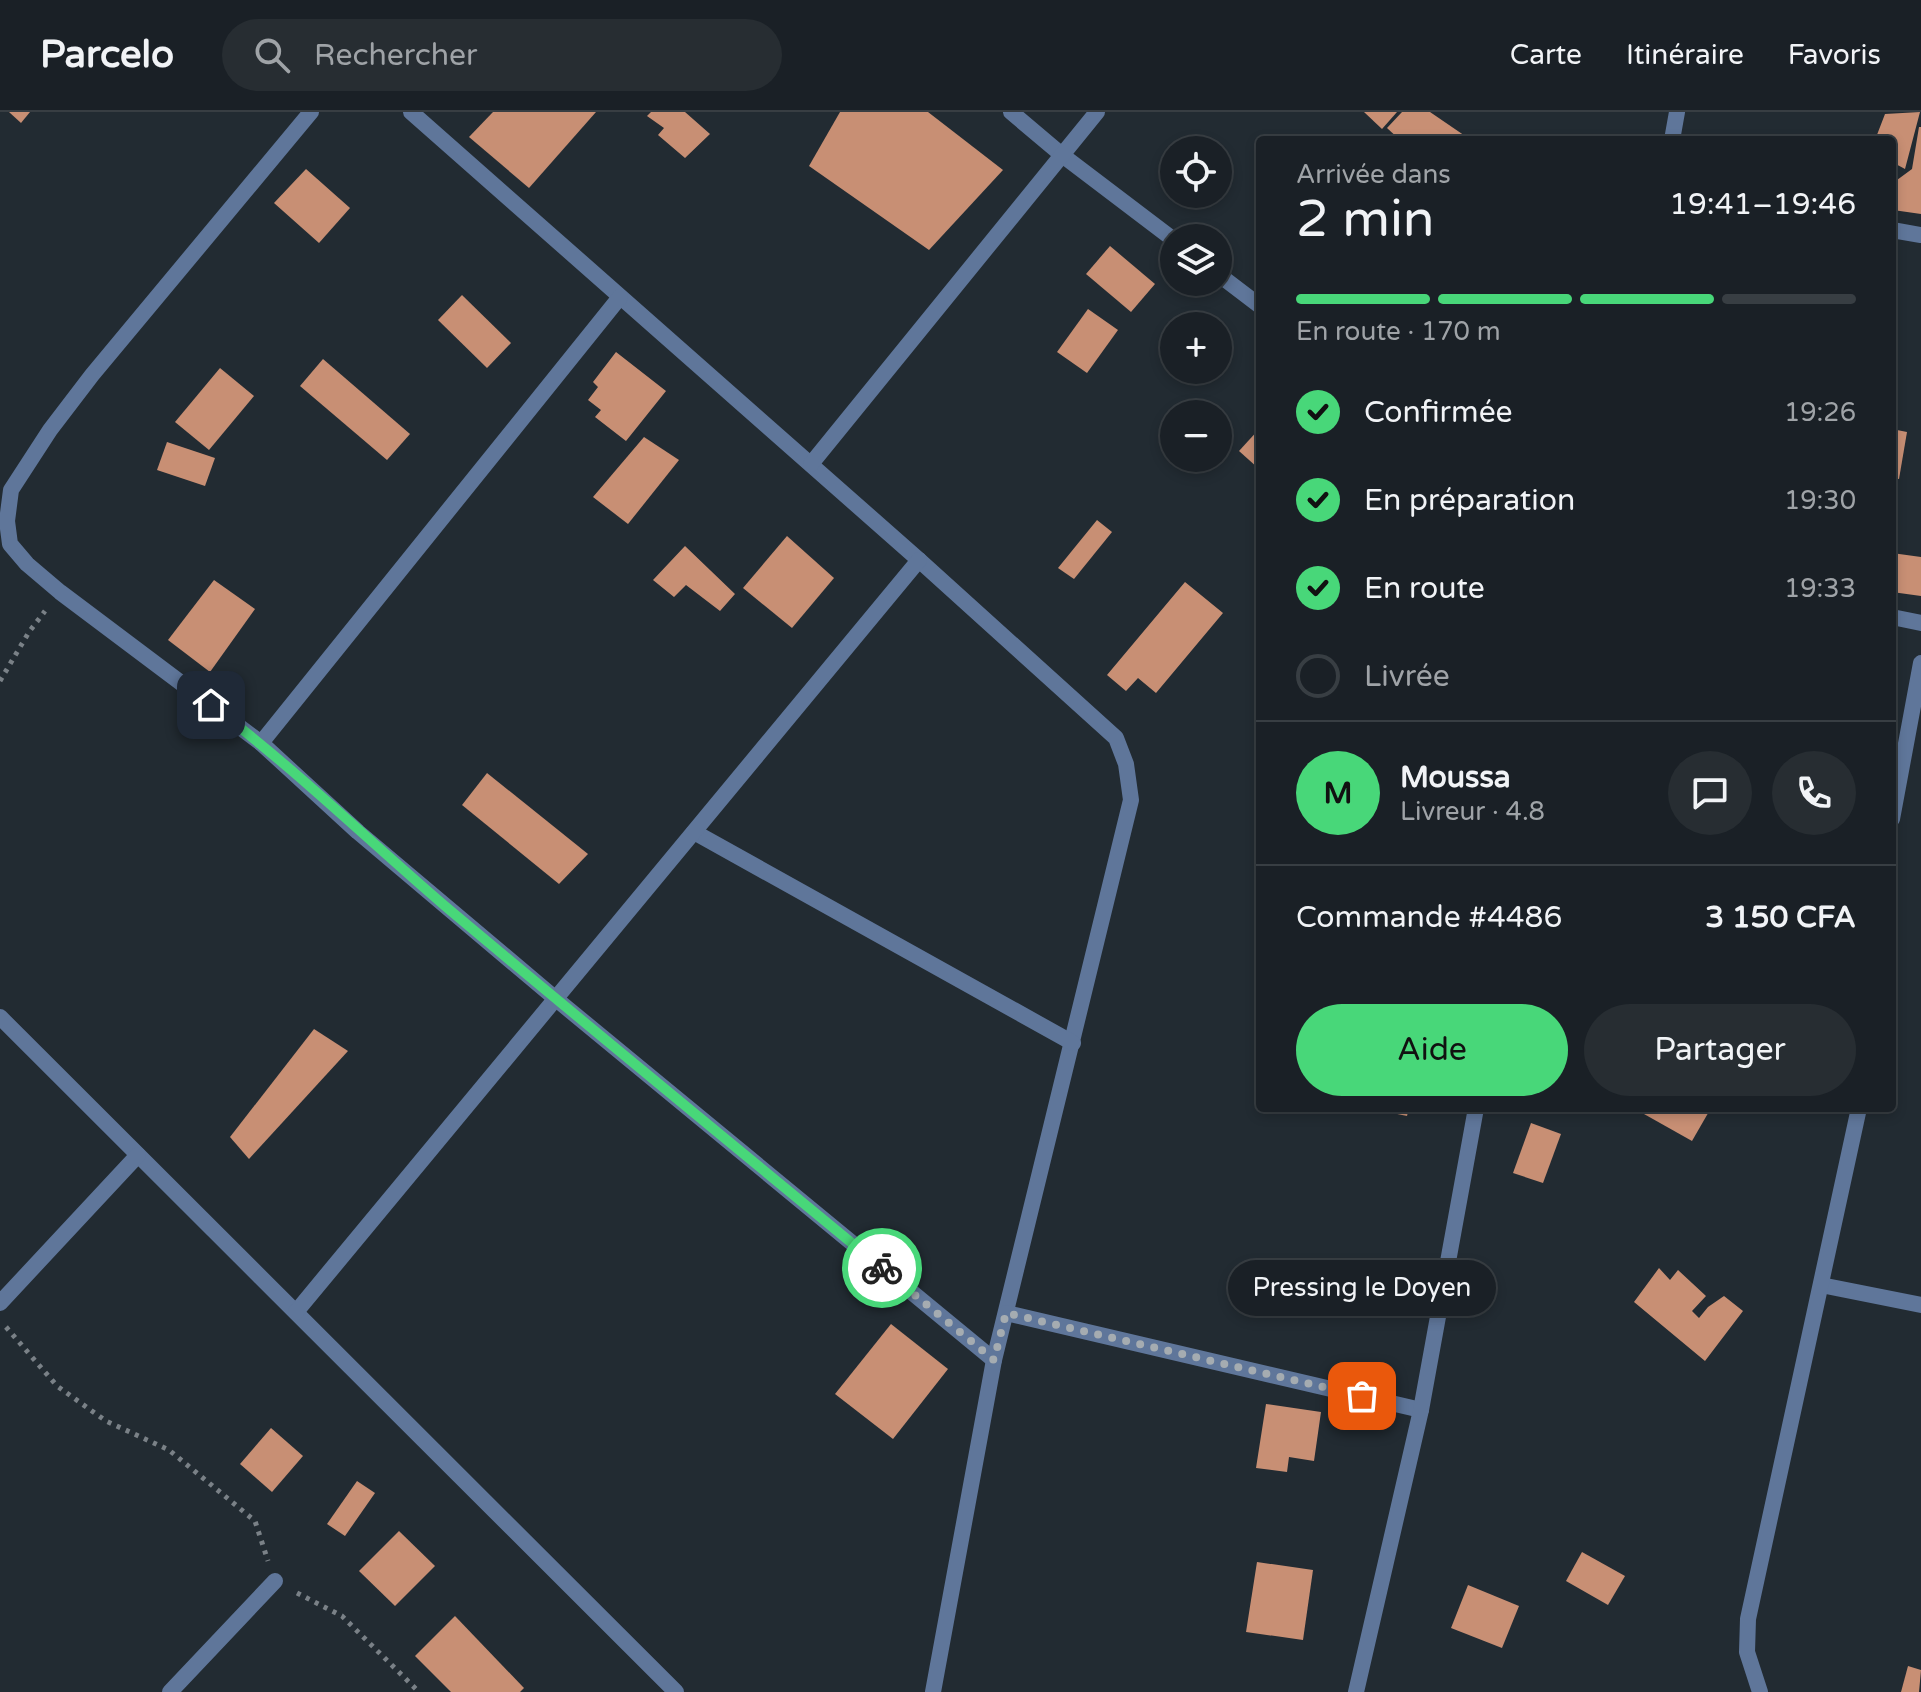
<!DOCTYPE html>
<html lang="fr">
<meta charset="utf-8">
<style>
:root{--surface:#1a2026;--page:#272d32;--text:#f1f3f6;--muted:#9fa3a7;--line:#383e43;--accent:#48d779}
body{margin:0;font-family:"Varela Round",sans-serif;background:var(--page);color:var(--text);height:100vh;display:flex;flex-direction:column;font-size:30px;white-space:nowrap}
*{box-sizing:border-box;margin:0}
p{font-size:26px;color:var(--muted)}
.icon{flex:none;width:44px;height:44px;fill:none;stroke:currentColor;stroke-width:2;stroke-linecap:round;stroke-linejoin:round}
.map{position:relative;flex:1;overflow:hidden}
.details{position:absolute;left:1256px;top:24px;width:640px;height:976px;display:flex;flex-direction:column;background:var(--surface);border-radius:8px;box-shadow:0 4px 12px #0003,0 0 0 2px var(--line)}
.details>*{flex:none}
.tools{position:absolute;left:1160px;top:24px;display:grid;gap:16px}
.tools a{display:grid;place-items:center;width:72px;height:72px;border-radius:50%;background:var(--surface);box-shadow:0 4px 12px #0003,0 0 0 2px var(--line);font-size:40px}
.pin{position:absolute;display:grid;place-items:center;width:68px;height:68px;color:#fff;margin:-34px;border-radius:16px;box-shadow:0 4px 12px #0006}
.courier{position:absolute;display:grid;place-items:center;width:80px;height:80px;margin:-40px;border:6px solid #48d779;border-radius:50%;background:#fff;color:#222;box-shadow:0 2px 10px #0007}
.bubble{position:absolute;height:56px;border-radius:28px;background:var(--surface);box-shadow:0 4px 12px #0003,0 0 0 2px var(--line);font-size:26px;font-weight:600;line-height:56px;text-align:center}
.overview em{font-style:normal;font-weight:600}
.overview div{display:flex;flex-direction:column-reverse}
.overview{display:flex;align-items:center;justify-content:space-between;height:136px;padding:0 40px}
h1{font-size:52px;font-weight:600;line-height:60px}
.bar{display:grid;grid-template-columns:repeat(4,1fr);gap:12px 8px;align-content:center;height:96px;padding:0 40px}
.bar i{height:10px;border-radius:6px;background:var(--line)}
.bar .on{background:var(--accent)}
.bar p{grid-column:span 4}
.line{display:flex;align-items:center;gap:20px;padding:0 40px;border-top:2px solid var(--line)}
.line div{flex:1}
.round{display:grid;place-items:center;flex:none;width:84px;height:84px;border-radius:42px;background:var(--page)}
ol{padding:0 40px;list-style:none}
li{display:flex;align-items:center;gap:24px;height:88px}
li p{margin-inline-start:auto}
li .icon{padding:8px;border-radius:50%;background:var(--accent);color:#111;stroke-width:4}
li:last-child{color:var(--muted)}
li i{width:44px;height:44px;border:4px solid var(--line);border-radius:50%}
.primary-button{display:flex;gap:16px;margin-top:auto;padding:16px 40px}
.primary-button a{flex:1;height:92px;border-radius:48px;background:var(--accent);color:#111;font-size:32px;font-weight:600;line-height:92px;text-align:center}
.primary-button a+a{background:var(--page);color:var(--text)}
header{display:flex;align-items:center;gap:48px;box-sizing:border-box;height:112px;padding:0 40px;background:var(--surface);border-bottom:2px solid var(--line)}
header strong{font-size:38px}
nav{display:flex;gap:44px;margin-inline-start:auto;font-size:28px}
.search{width:560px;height:72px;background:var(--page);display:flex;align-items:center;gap:20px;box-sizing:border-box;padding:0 28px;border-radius:44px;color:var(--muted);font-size:30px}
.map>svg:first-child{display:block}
</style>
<header>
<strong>Parcelo</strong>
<div class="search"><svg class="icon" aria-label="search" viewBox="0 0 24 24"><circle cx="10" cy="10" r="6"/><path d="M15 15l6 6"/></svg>Rechercher</div>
<nav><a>Carte</a><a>Itinéraire</a><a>Favoris</a></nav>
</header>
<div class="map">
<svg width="1921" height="1580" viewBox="0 0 1921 1580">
<rect width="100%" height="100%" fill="#222b32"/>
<g fill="#c88f74">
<polygon points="9,0 30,0 21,11"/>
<polygon points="493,0 596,0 529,76 469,25"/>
<polygon points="651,0 685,0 710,22 685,46 658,23 664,16 647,4"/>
<polygon points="840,0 928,0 1003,58 929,138 809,54"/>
<polygon points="1364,0 1397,0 1382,17"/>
<polygon points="1402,0 1430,0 1471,28 1400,28 1387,16"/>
<polygon points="1920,0 1905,57 1892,50 1892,28 1875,28 1885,2"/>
<polygon points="1919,15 1921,15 1921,102 1893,98 1897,68 1912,57"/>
<polygon points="306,57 350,96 319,131 274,91"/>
<polygon points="1110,134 1155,172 1131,200 1086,162"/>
<polygon points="462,183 511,231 487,256 438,208"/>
<polygon points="1088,197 1118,218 1087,261 1057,240"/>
<polygon points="616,240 666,279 626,329 595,305 601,298 588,288 598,275 593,270"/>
<polygon points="323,247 410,322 387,348 300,274"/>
<polygon points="220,256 254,284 209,338 175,310"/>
<polygon points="1260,316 1260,354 1258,356 1239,339"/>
<polygon points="1892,317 1907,320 1899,367 1892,366"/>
<polygon points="644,325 679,348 628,412 593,385"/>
<polygon points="167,330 215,346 205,374 157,358"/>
<polygon points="1097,408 1112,420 1074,467 1058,456"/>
<polygon points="787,424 834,466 792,516 743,476"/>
<polygon points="685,434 735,482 720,499 686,473 674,485 653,468"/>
<polygon points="1892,441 1921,445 1921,484 1892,480"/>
<polygon points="214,468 255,497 210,560 168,528"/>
<polygon points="1185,470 1223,501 1156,581 1138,566 1126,579 1107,563"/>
<polygon points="487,661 588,742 559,772 462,693"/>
<polygon points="314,917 348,939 249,1047 230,1025"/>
<polygon points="1368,996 1409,996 1407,1004"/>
<polygon points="1648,996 1711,996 1692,1029 1644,1002"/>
<polygon points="1531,1011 1561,1022 1543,1071 1513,1061"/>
<polygon points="1659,1156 1670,1168 1678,1158 1706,1184 1692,1199 1699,1206 1708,1195 1724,1184 1743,1199 1705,1249 1634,1190"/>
<polygon points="891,1212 948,1257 893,1327 835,1282"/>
<polygon points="1266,1292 1321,1300 1314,1349 1289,1345 1287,1360 1256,1356"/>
<polygon points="271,1316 303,1344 272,1380 240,1352"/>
<polygon points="357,1369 375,1381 345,1424 327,1412"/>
<polygon points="399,1419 435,1454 395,1494 359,1459"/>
<polygon points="1582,1440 1625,1464 1608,1493 1566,1469"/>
<polygon points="1257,1450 1313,1458 1303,1528 1246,1520"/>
<polygon points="1468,1473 1519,1494 1502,1536 1451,1516"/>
<polygon points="455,1504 524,1576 520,1580 451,1580 415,1544"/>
<polygon points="1908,1554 1921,1558 1919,1580 1901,1580"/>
</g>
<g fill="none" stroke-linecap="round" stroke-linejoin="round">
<g stroke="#7a8187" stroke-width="5" stroke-dasharray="4 6" stroke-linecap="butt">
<polyline points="0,569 29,520 45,499"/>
<polyline points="6,1215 57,1274 106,1309 169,1338 255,1409 268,1449"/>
<polyline points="297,1481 342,1504 419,1580"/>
</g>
<g stroke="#5f769a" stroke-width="16">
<polyline points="311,0 92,263 50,318 11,378 7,409 10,432 27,452 60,480 261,631 358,720 556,887 994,1248"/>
<polyline points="411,0 919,448 1116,626 1126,652 1131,688 994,1248 933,1580"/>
<polyline points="1011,0 1062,43 1174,128"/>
<polyline points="1672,28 1677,0"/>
<polyline points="1892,118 1921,123"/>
<polyline points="1218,162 1260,194"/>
<polyline points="811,352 1097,0"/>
<polyline points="1892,505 1921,511"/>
<polyline points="261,631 620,185"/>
<polyline points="1892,707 1921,551"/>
<polyline points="694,720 1073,931"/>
<polyline points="0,905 676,1580"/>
<polyline points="1821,1173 1921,1193"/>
<polyline points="0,1191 138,1043"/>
<polyline points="296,1200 919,448"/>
<polyline points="1006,1201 1421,1298"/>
<polyline points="170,1580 275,1469"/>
<polyline points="1356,1580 1421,1298 1476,996"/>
<polyline points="1760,1580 1747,1540 1748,1507 1859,996"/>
</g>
</g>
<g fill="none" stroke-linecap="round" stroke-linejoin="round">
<polyline stroke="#a5acb1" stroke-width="8" stroke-dasharray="0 14.4" points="882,1156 994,1248 1006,1201 1362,1284"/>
<path stroke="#48d779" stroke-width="10" d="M211 593C293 655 367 727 445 794 590 916 737 1036 882 1156"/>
</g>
</svg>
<div class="tools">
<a><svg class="icon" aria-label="locate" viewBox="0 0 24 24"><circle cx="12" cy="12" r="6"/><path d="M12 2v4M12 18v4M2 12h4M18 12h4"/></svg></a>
<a><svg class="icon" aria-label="layers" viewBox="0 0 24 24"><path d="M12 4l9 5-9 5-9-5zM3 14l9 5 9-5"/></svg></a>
<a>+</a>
<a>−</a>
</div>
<div class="pin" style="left:1362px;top:1284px;background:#ea580c"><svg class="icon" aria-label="bag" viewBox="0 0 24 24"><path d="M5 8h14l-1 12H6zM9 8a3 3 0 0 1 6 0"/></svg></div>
<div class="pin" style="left:211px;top:593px;background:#1f2937"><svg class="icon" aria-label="home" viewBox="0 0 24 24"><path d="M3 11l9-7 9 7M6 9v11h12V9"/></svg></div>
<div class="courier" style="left:882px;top:1156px"><svg class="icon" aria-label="bike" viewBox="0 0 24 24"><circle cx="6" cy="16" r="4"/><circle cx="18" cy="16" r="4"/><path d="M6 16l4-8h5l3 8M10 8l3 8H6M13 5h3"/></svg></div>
<div class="bubble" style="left:1228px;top:1148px;width:268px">Pressing le Doyen</div>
<section class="details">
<div class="overview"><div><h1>2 min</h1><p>Arrivée dans</p></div><em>19:41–19:46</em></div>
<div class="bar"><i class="on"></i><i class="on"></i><i class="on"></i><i></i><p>En route · 170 m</p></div>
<ol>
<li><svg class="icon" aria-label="check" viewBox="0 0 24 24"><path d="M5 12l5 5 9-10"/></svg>Confirmée<p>19:26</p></li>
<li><svg class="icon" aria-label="check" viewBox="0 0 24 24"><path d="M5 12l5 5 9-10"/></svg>En préparation<p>19:30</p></li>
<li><svg class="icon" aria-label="check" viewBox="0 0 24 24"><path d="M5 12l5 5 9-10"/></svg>En route<p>19:33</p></li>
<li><i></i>Livrée</li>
</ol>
<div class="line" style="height:144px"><b class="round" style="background:var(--accent);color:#111">M</b><div><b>Moussa</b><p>Livreur · 4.8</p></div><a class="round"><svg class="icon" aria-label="chat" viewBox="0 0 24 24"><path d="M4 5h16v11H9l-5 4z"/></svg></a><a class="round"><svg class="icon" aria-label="phone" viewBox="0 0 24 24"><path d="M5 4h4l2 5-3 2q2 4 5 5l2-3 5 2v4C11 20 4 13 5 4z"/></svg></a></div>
<div class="line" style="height:104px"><div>Commande #4486</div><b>3 150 CFA</b></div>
<div class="primary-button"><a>Aide</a><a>Partager</a></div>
</section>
</div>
